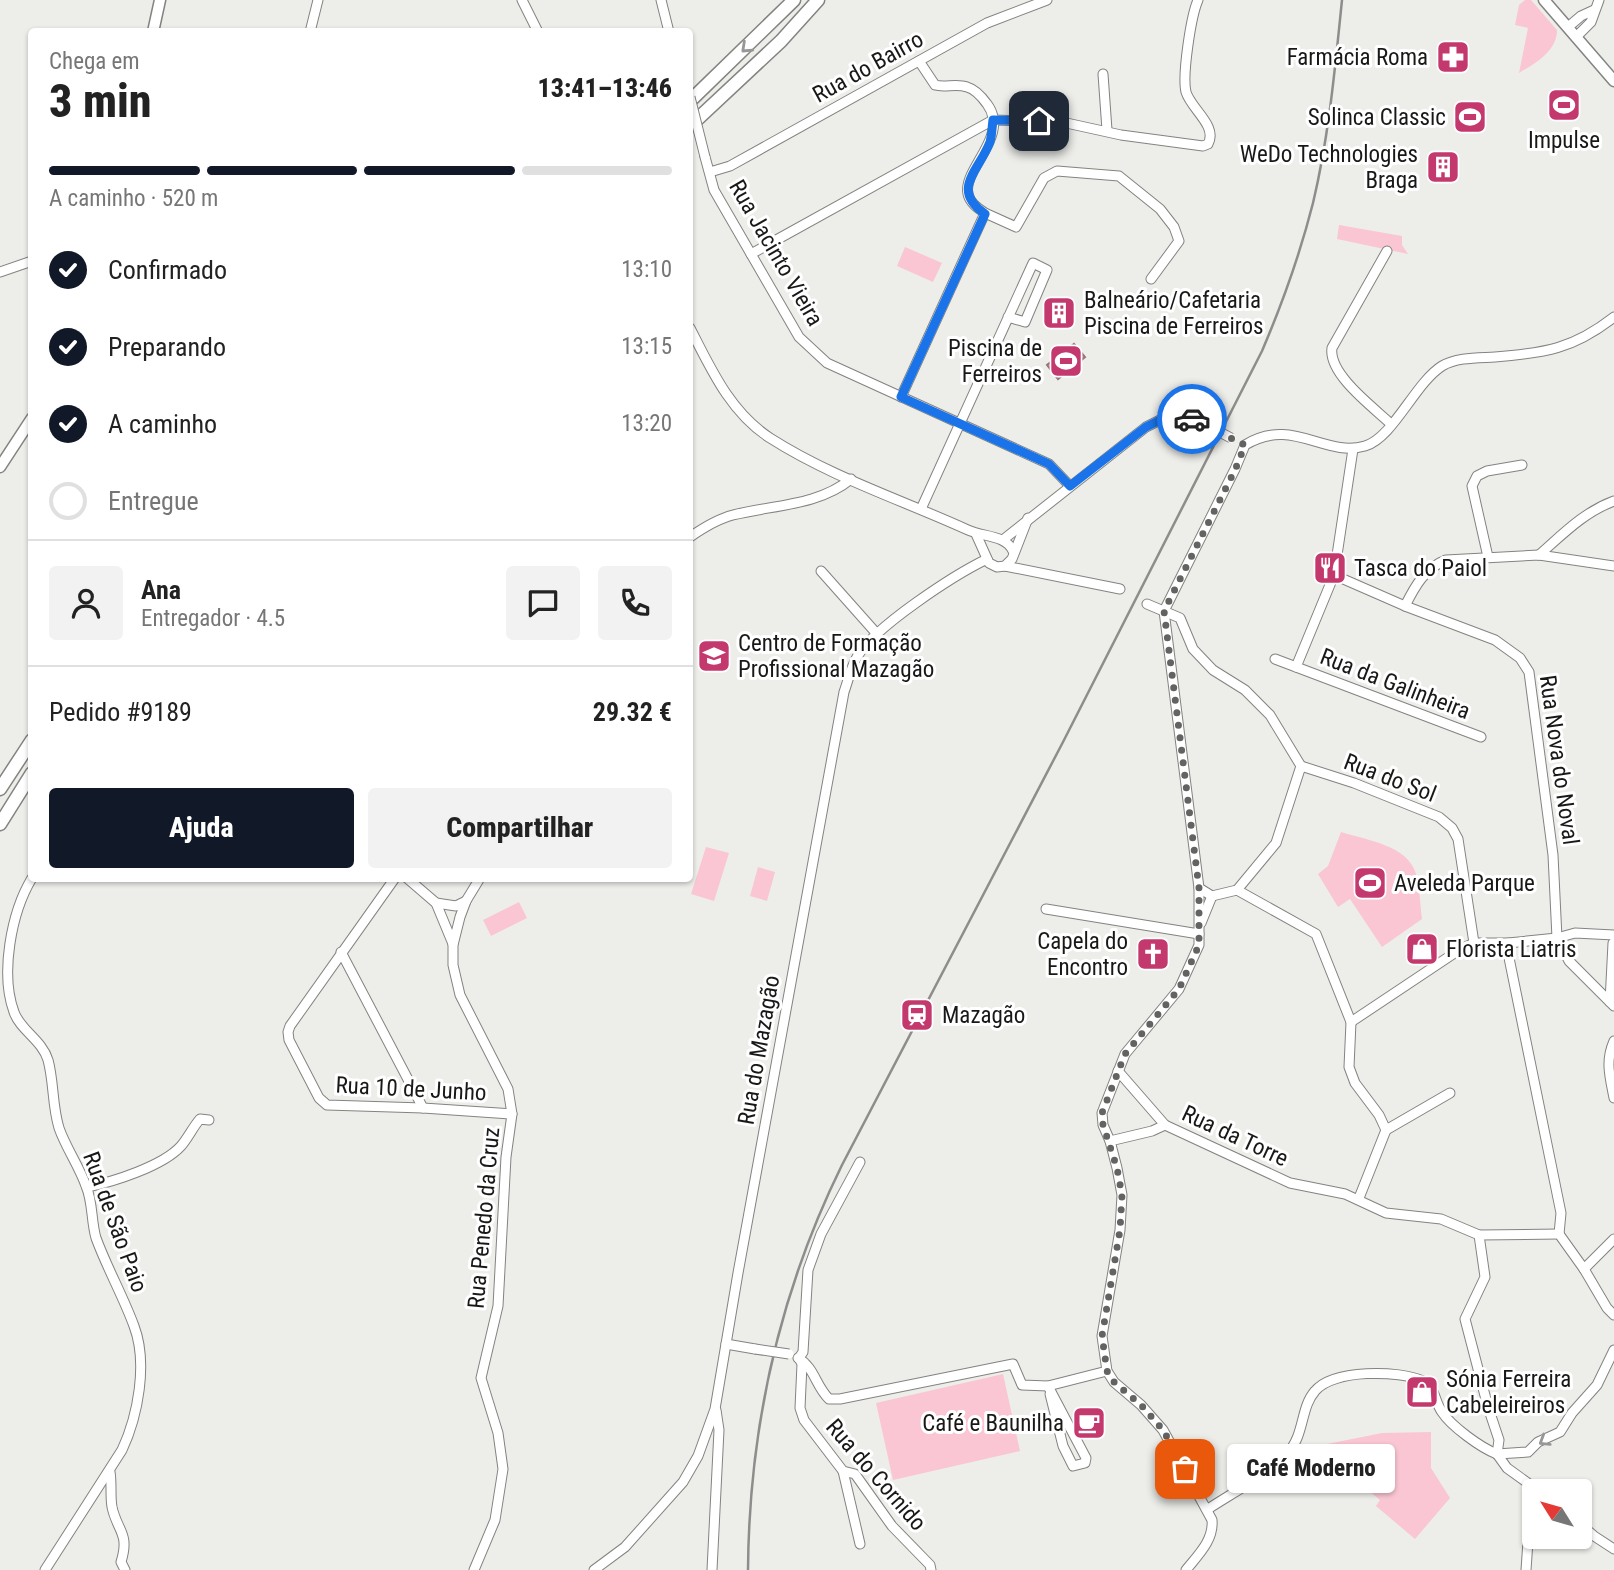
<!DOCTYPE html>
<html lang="pt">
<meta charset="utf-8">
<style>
:root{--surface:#fff;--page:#f2f2f2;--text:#222;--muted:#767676;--line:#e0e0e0;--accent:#111827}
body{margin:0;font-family:"Roboto Condensed",sans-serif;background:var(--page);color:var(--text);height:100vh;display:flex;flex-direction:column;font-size:26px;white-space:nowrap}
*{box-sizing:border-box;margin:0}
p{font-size:23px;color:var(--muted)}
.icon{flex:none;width:38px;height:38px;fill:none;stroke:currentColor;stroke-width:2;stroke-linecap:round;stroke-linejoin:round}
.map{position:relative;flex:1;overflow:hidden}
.sheet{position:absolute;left:28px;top:28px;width:665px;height:854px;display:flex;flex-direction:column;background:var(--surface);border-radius:7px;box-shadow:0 2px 5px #0004}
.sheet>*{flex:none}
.needle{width:46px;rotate:307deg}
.buttons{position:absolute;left:1522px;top:1479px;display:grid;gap:14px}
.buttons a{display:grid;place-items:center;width:70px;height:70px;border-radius:7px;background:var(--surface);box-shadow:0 2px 5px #0004;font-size:35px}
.pin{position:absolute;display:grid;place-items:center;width:60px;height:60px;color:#fff;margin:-30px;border-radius:14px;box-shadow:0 4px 10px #0006}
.courier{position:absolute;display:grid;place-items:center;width:70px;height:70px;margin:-35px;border:5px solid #1a73e8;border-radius:50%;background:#fff;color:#222;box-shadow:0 2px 9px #0007}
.bubble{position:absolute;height:49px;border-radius:7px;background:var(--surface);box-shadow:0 2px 5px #0004;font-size:23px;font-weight:800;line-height:49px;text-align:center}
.summary em{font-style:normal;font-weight:800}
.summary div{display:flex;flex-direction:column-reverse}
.summary{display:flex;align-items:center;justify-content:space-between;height:119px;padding:0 21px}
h1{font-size:46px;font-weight:800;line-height:52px}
.bar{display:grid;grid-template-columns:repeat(4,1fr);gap:10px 7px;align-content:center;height:84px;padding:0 21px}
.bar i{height:9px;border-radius:5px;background:var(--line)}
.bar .on{background:var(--accent)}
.bar p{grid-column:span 4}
.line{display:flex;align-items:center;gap:18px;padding:0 21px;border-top:2px solid var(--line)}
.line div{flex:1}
.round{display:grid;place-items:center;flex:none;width:74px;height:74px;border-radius:7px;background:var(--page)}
ol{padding:0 21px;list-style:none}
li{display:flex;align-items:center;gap:21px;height:77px}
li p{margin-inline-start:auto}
li .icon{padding:7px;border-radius:50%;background:var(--accent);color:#fff;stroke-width:4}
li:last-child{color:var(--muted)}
li i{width:38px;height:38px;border:4px solid var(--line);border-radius:50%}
.cta{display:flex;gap:14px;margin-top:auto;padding:14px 21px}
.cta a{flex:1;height:80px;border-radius:7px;background:var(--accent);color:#fff;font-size:28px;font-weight:800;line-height:80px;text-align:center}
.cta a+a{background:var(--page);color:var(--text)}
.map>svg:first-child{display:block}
</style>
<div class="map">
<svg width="1614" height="1570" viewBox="0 0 1614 1570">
<rect width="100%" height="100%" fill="#edeeea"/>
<g fill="#fac6d3">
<path d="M1525 0H1531L1557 30C1557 51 1536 63 1519 73L1528 28 1515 25 1519 5Z"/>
<polygon points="1339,225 1402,236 1402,245 1408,254 1337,239"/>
<polygon points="905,247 942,263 933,282 897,266"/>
<path d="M1341 832C1366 840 1408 845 1416 874 1420 888 1420 904 1422 919L1382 947 1350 899 1338 907 1318 874 1328 866Z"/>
<polygon points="706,847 729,853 714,901 691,894"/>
<polygon points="758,867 775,872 767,901 750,896"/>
<polygon points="519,902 527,918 491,936 483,920"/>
<polygon points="1003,1374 1020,1451 893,1480 876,1403"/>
<polygon points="1431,1432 1431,1468 1450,1498 1415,1539 1376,1506 1380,1500 1362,1485 1308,1464 1317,1446 1382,1433"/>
</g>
<polygon fill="#d19aa8" stroke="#9a737c" stroke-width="2" points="1074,344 1085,357 1058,379 1047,365"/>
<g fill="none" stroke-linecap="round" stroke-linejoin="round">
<defs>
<g id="minor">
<polyline points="522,0 538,32"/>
<polyline points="661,0 669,32"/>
<polyline points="1568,27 1581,16 1594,10"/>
<polyline points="310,32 318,0"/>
<polyline points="1576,37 1591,22 1599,0"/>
<path d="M919 61 935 85C945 88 956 83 967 87 974 89 982 97 987 104 1011 136 962 169 968 194 970 203 978 208 985 213"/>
<polyline points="1103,74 1107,130"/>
<path d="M993 120 1062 122 1121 135 1203 146 1208 144C1218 126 1191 109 1186 92 1182 75 1191 16 1198 0"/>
<polyline points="705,157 714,190 799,337 827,363 1049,464 1070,486"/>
<polyline points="710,172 730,166 987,23 1047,0"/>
<path d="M1387 251 1332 348C1328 374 1373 407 1391 424"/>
<polyline points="751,254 993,120"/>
<polyline points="0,272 32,261"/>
<path d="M690 328C711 369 730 412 770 438 831 477 902 500 968 530 983 537 1006 535 1013 551"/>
<polyline points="901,397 985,213 1016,227 1044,178 1057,171 1119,176 1160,209 1174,227 1179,241 1151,279"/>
<path d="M921 509C958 427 995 345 1033 263L1047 270 1025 322 1008 317"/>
<polyline points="976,534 989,563 997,567 1005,566 1012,559 1028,518"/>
<path d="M690 537C703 528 717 519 733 515 772 505 818 506 851 479"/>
<polyline points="1004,539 1146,427 1168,416 1197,420"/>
<path d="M1539 555C1563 534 1584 512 1614 501"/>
<polyline points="1488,557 1472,486 1477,476 1487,471 1522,465"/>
<polyline points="1005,566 1120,589"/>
<polyline points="821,571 877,634"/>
<polyline points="1334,575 1405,606 1495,640 1520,658 1529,672 1553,855 1557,938 1569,961 1614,1006"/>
<polyline points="1147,604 1180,618 1193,649 1213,670 1245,690 1270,715 1301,766 1276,843 1237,890 1212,896 1199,888"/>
<path d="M1405 606C1415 586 1425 568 1446 560L1539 555 1614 566"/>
<path d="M1164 611 1199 888V945L1179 989 1125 1054 1102 1113 1103 1125 1110 1141 1117 1168 1122 1195 1120 1230 1102 1336 1107 1371 1114 1382 1141 1405 1163 1430 1212 1520C1214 1540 1198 1555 1186 1570"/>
<path d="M1164 611 1235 469 1245 445C1292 416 1325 458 1365 446 1393 438 1415 383 1442 366 1457 357 1478 358 1495 357 1545 353 1573 349 1614 317"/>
<polyline points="1275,659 1481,737"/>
<polyline points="1296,667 1334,575 1353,449"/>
<polyline points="1301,766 1354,783 1439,817 1452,828 1458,839 1474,943 1459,950 1351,1022"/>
<path d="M32 878C11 913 0 974 14 1012 20 1030 42 1040 48 1060 54 1082 52 1105 59 1128 66 1148 79 1166 86 1186 93 1202 91 1221 96 1238 107 1268 123 1296 134 1326 148 1363 138 1416 122 1450L45 1570"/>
<polyline points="395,878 290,1026 288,1032 289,1040 319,1098 327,1105 423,1108 512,1114"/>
<polyline points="407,878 436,903 453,944"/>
<polyline points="1237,890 1316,934 1351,1022 1349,1067 1355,1083 1379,1115 1386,1130 1359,1198"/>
<polyline points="436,903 456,906 466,901"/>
<polyline points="1046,909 1199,934"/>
<polyline points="1201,923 1212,896"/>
<polyline points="1474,943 1508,943 1557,938 1575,933 1614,935"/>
<polyline points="1508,943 1508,953 1561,1213 1559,1234"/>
<polyline points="341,952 423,1108"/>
<polyline points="1610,1002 1613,943"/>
<path d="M1614 1041C1605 1061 1610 1077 1614 1098"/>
<polyline points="1118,1071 1165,1125 1290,1183 1345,1194 1386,1213 1441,1219 1479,1235 1559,1234"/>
<polyline points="1386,1130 1450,1093"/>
<polyline points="1110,1141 1152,1131 1165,1125"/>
<polyline points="860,1162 821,1234 808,1270 803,1352 799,1358 802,1364 800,1408 804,1420 843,1471 855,1474 892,1526 930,1565 931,1570"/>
<path d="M87 1187C113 1182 163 1166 181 1146 188 1138 193 1127 200 1119L209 1120"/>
<polyline points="1559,1234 1584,1269 1614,1239"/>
<polyline points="1479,1235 1485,1277 1465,1319 1488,1407 1499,1440 1497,1454"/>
<polyline points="1584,1269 1607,1308 1614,1315"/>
<polyline points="726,1344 755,1349"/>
<path d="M798 1358C815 1368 815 1385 829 1399H840L1013 1364 1022 1385 1048 1386 1107 1371"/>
<polyline points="1048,1386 1086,1458 1085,1463 1073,1466 1063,1446 1050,1394"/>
<polyline points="1497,1454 1528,1452 1538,1442 1560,1432 1572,1413 1597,1385 1614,1350"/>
<polyline points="1497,1454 1507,1468 1539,1491"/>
<polyline points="843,1471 860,1544"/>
<path d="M110 1472C112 1483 110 1496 112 1507 117 1531 130 1533 121 1562L125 1570"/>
<path d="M1208 1509C1234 1492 1265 1476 1287 1454 1305 1435 1300 1408 1315 1391 1333 1369 1399 1370 1423 1381 1436 1388 1434 1401 1442 1412 1451 1426 1481 1448 1497 1454"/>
<polyline points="1580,1524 1594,1536 1614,1549"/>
<polyline points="474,1570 495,1520 503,1469 498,1433 481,1378 498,1306 506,1157 512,1114 508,1089 460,995 453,965 453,945 460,917 466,901 480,878"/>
<path d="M594 1570 625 1547 683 1482 698 1456 715 1409 738 1273 844 692C848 681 851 667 857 657 874 627 954 575 987 559"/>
<polyline points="712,1570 719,1430 716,1410"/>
<polyline points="1526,1570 1528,1541 1535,1516"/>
</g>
<g id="major">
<polyline points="1544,0 1614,81"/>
<polyline points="153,32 160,0"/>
<polyline points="0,467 32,418"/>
</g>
<g id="highway">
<polyline points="690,101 794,0"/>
<polyline points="690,126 781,41 818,0"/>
<polyline points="0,789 32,740"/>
<polyline points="0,824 32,773"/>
</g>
</defs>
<use href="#minor" stroke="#828480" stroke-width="11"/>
<use href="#major" stroke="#828480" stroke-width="13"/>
<use href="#highway" stroke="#828480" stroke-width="15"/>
<use href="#minor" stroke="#fff" stroke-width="9"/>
<use href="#major" stroke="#fff" stroke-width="10"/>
<use href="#highway" stroke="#fff" stroke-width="12"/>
<path stroke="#8d8d8b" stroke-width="2.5" d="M748 1570C749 1429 780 1291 842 1165L1063 742 1262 351C1283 302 1300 254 1313 203 1329 136 1335 68 1342 0"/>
<defs>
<g id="minor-bridge">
<polyline points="690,97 705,157"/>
<polyline points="1197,420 1231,438"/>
<polyline points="755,1349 789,1354"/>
</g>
</defs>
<use href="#minor-bridge" stroke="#828480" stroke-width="11" stroke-linecap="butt"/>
<use href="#minor-bridge" stroke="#fff" stroke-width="9"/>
</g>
<defs><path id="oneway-chevron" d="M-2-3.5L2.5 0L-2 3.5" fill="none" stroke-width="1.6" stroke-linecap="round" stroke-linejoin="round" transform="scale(1.75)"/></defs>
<g stroke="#979797">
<use href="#oneway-chevron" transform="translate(746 48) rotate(137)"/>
<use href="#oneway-chevron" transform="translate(1544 1441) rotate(148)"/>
</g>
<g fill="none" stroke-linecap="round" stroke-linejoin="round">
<polyline stroke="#636361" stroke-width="7" stroke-dasharray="0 12.6" points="1185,1469 1163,1430 1141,1405 1114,1382 1107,1371 1102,1336 1120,1230 1122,1195 1117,1168 1103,1125 1102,1113 1125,1054 1179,989 1199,945 1199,888 1164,611 1235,470 1245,445 1192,419"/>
<path stroke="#1a73e8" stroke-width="9" d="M1039 121 993 120C992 127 992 135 990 142 979 171 950 189 985 214L901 397 1049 464 1070 486 1146 427 1168 416 1192 419"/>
</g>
<defs>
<symbol id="pharmacy-square" viewBox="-11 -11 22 22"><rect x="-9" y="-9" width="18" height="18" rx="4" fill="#c4396d" stroke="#fff"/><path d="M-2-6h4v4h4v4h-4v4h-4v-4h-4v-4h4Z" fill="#fff"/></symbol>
<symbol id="stadium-square" viewBox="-11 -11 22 22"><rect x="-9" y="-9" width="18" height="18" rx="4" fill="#c4396d" stroke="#fff"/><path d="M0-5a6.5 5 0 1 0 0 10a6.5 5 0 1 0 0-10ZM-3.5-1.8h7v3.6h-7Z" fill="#fff"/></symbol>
<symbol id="building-square" viewBox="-11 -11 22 22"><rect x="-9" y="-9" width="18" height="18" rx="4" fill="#c4396d" stroke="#fff"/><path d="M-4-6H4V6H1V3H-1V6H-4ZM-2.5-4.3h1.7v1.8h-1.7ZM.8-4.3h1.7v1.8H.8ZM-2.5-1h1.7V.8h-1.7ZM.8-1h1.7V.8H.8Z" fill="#fff"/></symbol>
<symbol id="restaurant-square" viewBox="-11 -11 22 22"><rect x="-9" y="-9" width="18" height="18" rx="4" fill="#c4396d" stroke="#fff"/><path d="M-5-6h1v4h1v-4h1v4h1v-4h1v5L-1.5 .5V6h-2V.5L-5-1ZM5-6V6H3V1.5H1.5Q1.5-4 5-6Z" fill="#fff"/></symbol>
<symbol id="university-square" viewBox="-11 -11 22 22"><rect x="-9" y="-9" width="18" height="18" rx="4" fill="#c4396d" stroke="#fff"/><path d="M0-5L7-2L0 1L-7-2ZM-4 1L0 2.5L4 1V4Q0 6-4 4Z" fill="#fff"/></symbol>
<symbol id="shop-square" viewBox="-11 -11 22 22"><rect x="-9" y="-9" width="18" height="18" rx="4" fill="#c4396d" stroke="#fff"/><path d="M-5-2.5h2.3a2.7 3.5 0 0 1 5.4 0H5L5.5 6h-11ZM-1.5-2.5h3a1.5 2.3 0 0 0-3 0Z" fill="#fff"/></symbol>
<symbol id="church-square" viewBox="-11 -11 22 22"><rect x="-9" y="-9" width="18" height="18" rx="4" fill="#c4396d" stroke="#fff"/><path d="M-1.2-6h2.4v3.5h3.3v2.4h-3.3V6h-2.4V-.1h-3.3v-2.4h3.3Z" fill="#fff"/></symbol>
<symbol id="station-square" viewBox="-11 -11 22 22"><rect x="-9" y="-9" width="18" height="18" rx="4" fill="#c4396d" stroke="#fff"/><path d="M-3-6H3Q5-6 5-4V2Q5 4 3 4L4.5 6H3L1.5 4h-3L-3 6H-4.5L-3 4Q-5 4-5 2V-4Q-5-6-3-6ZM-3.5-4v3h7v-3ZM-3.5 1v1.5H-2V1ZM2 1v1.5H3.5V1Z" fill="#fff"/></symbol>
<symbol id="cafe-square" viewBox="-11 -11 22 22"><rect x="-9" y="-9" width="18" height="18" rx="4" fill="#c4396d" stroke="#fff"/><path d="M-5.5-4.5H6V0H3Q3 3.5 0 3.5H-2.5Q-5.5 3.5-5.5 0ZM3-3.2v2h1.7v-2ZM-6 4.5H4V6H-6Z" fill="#fff"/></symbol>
</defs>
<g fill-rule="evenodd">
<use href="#pharmacy-square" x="1434" y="38" width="38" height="38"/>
<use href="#stadium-square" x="1545" y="86" width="38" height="38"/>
<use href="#stadium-square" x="1451" y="98" width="38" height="38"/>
<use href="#building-square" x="1424" y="148" width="38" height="38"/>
<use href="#building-square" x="1040" y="294" width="38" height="38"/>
<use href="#stadium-square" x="1047" y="342" width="38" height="38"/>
<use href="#restaurant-square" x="1311" y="549" width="38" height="38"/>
<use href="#university-square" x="695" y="637" width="38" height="38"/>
<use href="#stadium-square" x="1351" y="864" width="38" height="38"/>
<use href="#shop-square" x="1403" y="930" width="38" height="38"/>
<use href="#church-square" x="1134" y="935" width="38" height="38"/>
<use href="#station-square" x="898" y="996" width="38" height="38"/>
<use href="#shop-square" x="1403" y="1373" width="38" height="38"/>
<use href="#cafe-square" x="1070" y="1404" width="38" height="38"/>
</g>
<g text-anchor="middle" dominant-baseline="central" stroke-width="6" stroke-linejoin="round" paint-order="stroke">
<g font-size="23" fill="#181817" stroke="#fff" text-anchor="start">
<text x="1428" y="57" text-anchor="end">Farmácia Roma</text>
<text x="1446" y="117" text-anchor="end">Solinca Classic</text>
<text x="1564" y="140" text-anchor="middle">Impulse</text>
<text x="1418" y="154" text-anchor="end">WeDo Technologies<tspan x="1418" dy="26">Braga</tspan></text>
<text x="1084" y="300">Balneário/Cafetaria<tspan x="1084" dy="26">Piscina de Ferreiros</tspan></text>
<text x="1042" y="348" text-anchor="end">Piscina de<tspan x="1042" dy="26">Ferreiros</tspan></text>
<text x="1354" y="568">Tasca do Paiol</text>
<text x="738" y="643">Centro de Formação<tspan x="738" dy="26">Profissional Mazagão</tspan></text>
<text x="1394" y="883">Aveleda Parque</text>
<text x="1128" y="941" text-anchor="end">Capela do<tspan x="1128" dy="26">Encontro</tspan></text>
<text x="1446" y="949">Florista Liatris</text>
<text x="942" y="1015">Mazagão</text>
<text x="1446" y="1379">Sónia Ferreira<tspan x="1446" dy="26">Cabeleireiros</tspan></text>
<text x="1064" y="1423" text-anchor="end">Café e Baunilha</text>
</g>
<g font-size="23" fill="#181817" stroke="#fff">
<text transform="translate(868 67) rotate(-29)">Rua do Bairro</text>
<text transform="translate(776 253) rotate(60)">Rua Jacinto Vieira</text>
<text transform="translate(1395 684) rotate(21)">Rua da Galinheira</text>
<text transform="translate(1559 760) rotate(82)">Rua Nova do Noval</text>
<text transform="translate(1390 778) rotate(21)">Rua do Sol</text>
<text transform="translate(759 1050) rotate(-80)">Rua do Mazagão</text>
<text transform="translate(411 1089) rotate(3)">Rua 10 de Junho</text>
<text transform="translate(1235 1136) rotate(25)">Rua da Torre</text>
<text transform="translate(484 1218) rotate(-85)">Rua Penedo da Cruz</text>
<text transform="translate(115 1222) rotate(70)">Rua de São Paio</text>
<text transform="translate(876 1475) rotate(49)">Rua do Cornido</text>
</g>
</g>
</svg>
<div class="buttons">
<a><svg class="needle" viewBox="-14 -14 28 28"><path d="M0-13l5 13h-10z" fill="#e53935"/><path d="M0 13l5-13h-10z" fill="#767676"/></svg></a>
</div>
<div class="pin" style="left:1185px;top:1469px;background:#ea580c"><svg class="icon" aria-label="bag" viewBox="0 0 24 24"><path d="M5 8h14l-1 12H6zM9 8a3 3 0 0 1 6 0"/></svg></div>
<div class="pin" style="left:1039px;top:121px;background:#1f2937"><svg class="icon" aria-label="home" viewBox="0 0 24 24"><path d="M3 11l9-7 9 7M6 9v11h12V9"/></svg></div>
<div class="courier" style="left:1192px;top:419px"><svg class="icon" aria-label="car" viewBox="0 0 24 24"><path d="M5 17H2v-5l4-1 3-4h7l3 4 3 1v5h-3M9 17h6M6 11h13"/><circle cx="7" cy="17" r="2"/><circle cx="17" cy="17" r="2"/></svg></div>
<div class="bubble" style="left:1227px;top:1444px;width:168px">Café Moderno</div>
<section class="sheet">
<div class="summary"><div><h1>3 min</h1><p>Chega em</p></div><em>13:41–13:46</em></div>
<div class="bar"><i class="on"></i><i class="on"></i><i class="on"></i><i></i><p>A caminho · 520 m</p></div>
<ol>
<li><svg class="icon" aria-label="check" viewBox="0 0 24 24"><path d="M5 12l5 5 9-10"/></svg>Confirmado<p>13:10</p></li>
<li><svg class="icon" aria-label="check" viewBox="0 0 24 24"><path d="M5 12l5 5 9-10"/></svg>Preparando<p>13:15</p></li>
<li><svg class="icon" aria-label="check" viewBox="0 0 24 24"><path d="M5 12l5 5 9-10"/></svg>A caminho<p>13:20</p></li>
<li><i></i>Entregue</li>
</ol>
<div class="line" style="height:126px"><a class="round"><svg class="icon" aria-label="person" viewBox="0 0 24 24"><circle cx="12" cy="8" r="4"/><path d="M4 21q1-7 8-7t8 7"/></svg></a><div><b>Ana</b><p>Entregador · 4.5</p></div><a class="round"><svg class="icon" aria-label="chat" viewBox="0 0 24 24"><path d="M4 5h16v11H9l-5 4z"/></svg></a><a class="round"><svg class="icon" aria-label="phone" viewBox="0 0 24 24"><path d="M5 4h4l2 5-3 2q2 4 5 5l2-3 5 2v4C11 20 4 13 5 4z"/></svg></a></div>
<div class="line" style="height:91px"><div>Pedido #9189</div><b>29.32 €</b></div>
<div class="cta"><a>Ajuda</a><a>Compartilhar</a></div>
</section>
</div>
